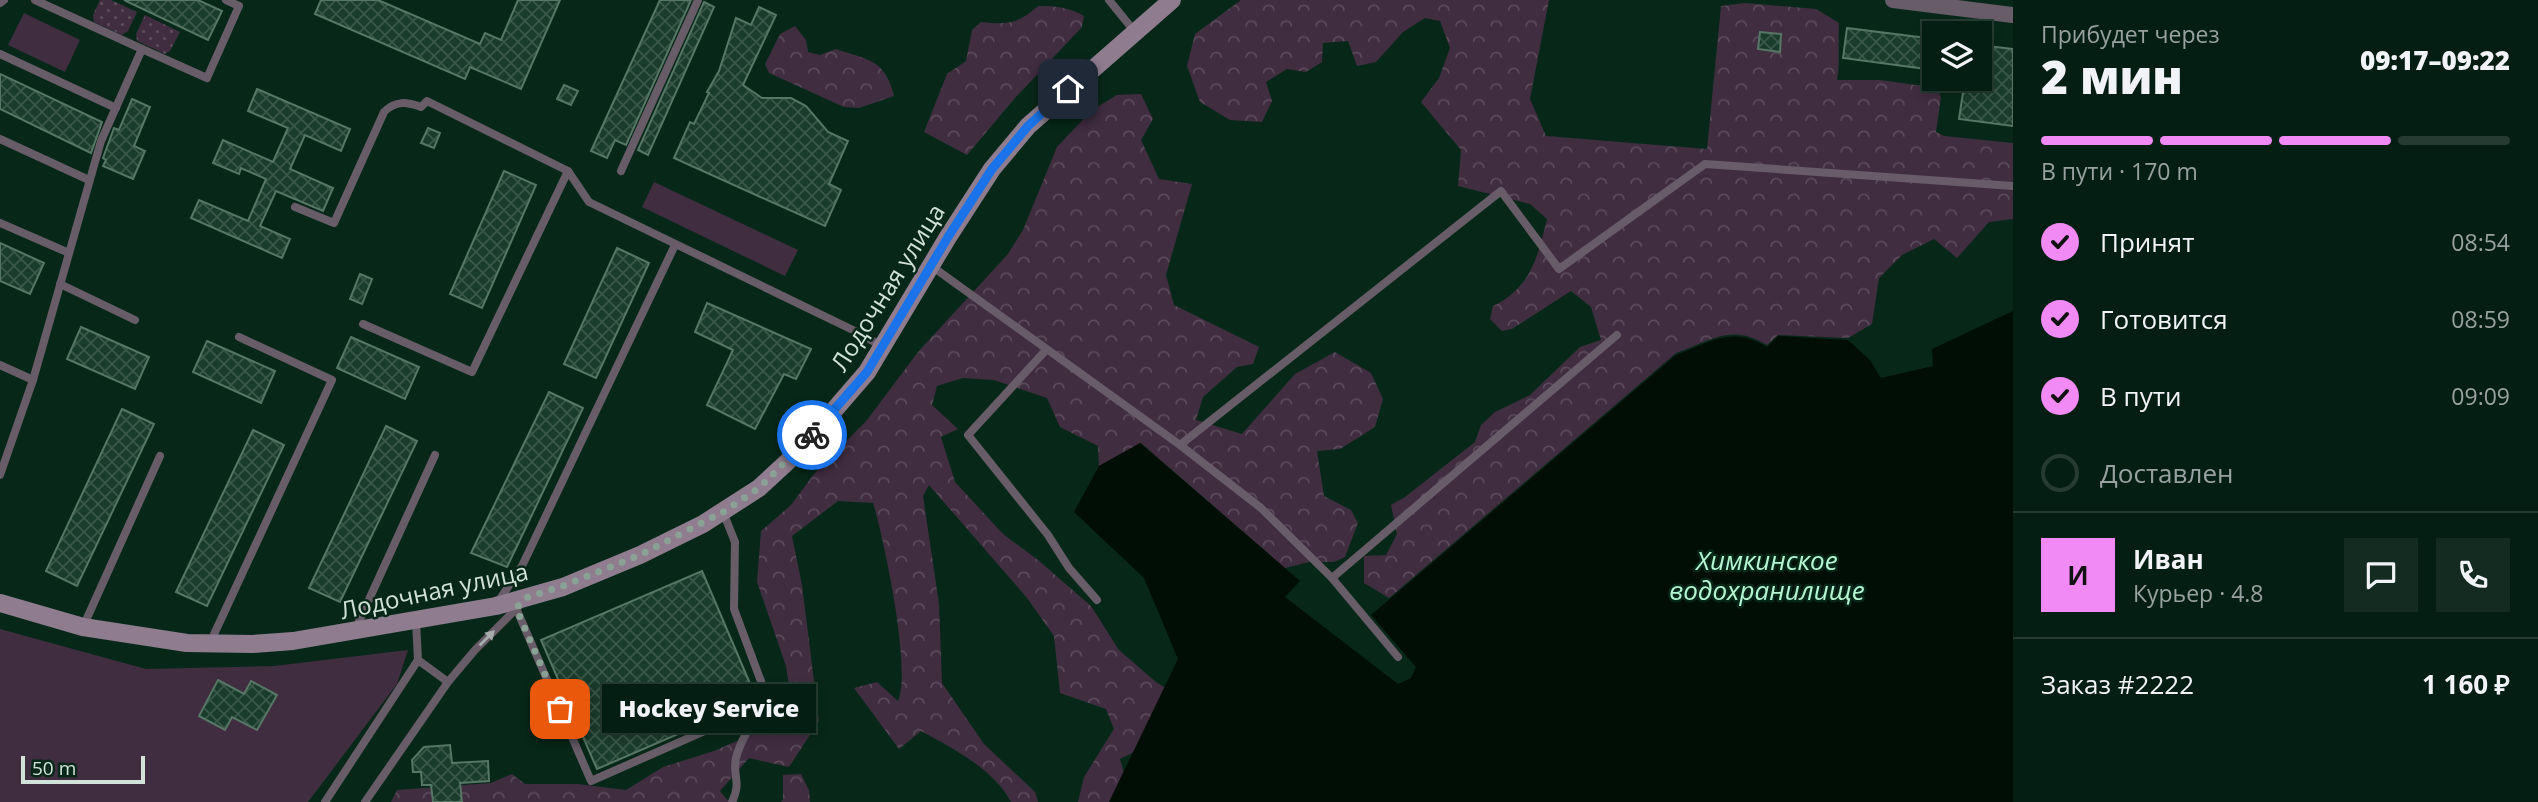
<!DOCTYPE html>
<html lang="ru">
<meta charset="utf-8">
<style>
:root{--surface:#051e13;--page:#132b21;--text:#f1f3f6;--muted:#97a2a0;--line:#263c33;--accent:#f18af4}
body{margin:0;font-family:"Open Sans",sans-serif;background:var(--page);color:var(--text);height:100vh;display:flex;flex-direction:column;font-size:26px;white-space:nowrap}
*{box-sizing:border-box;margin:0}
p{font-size:23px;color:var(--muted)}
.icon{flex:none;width:38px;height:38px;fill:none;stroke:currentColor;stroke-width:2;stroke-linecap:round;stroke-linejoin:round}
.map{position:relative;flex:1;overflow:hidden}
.details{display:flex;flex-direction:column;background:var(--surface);width:525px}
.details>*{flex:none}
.buttons{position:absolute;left:1922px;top:21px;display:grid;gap:14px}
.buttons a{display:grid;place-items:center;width:70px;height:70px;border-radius:0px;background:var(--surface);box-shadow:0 4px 10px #0003,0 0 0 2px var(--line);font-size:35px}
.scale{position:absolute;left:21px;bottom:18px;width:124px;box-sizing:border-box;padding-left:7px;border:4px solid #d1e3d8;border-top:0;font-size:19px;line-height:24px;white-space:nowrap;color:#d1e3d8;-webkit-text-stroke:5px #072819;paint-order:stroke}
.pin{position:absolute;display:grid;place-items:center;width:60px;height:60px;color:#fff;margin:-30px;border-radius:14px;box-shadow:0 4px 10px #0006}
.courier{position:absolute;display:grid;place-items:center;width:70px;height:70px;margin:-35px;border:5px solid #1a73e8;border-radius:50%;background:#fff;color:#222;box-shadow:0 2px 9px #0007}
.bubble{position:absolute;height:49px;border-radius:0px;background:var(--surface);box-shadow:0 4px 10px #0003,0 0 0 2px var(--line);font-size:23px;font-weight:800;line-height:49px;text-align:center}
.overview em{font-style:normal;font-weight:800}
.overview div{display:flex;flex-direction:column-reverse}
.overview{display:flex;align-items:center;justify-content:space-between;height:119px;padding:0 28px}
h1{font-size:46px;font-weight:800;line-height:52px}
.bar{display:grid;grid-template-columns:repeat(4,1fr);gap:10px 7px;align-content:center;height:84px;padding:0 28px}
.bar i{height:9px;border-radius:5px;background:var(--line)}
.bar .active{background:var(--accent)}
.bar p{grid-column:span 4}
.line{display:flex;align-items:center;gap:18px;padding:0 28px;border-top:2px solid var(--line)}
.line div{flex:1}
.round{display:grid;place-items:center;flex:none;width:74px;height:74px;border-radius:0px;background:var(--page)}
ol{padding:0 28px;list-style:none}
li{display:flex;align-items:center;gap:21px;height:77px}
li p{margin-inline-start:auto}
li .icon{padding:7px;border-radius:50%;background:var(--accent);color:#111;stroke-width:4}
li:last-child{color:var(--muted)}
li i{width:38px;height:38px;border:4px solid var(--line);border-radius:50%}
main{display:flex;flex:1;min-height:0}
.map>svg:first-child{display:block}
</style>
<main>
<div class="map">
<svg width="2013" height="802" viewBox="0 0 2013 802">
<defs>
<pattern id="grass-dots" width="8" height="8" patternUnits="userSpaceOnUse" patternTransform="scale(1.75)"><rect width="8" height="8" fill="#402d40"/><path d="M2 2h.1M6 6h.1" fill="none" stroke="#5b4b5b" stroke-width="1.8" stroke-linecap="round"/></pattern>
<pattern id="forest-crowns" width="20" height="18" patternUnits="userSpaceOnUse" patternTransform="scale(1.75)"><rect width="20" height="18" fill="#402d40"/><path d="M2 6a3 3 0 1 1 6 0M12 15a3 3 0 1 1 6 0" fill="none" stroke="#5b4b5b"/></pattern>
<pattern id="building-cross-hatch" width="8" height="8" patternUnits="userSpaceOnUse" patternTransform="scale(1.75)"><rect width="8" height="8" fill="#1a3c2c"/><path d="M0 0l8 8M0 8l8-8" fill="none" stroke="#3a584a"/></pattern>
</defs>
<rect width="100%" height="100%" fill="#072819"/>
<g fill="url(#grass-dots)">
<polygon points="100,0 111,0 137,12 128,31 122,35 94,22 93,15"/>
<polygon points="145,15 180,32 170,51 165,54 137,41 136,34"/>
</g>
<g fill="url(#forest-crowns)">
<path d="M1241 0H1549L1530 99 1546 136 1707 149 1721 6 1745 3 1816 9 1839 23C1838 40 1840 66 1837 80H1880L1937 88 1941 97 1936 132 1944 136 2013 143V219L1989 222 1957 258 1934 239 1902 255 1879 278 1872 324 1848 338 1778 335 1767 345C1732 323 1711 340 1676 353L1389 598 1364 583V556L1386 555 1397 534 1391 505 1405 497 1475 442 1481 425 1495 412 1530 395 1580 347 1601 340 1591 307 1571 291 1512 329 1502 331 1490 319 1493 306C1531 288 1538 256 1547 219L1530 204 1458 186 1461 150 1421 102 1439 78 1450 48 1440 21 1425 18 1403 32 1376 62 1357 66 1348 41 1323 43 1322 62 1306 72 1287 69 1266 82 1272 101 1262 122 1230 120 1200 102 1187 66 1195 34Z"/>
<path d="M1038 6C1055 6 1069 7 1084 16L1082 27 1015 98 967 155 924 132 947 74 966 61 972 30 981 22C1007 25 1018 24 1038 6Z"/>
<path d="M795 26 806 40 808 52 820 55 836 49C868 60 885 59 894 96L859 108 844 107 769 73 765 64 780 34Z"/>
<path d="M1141 94 1153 119 1141 140 1159 179 1192 184 1166 275 1174 305 1259 347 1253 364 1237 367 1203 397 1196 420 1242 434 1295 374 1335 352 1371 373 1383 399 1375 427 1340 449 1317 451 1324 496 1351 510 1358 523 1345 557 1334 562H1309L1285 568 1141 443 1099 466 1098 446 1060 427 1047 398 994 380 963 378 937 386 932 405 958 429 941 437 955 482 1003 534 1038 560 1091 606 1119 650 1156 682 1178 696 1140 749 1120 759 1128 787 1124 802H1078L1084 777 1114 729 1106 709 1060 693 1054 636 1027 598 929 485 923 496 939 604 942 683 984 744 1035 792 1038 802H1011C994 769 952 748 921 731L899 749 854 688 877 682 898 701C912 670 884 539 873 503L838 501 792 536 802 585 819 721 789 767 749 758 720 791 729 802H391L397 790 491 783 512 774 525 784H578L626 790 663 767 714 751 780 722 790 692 786 666 757 582 761 531 791 505 814 474 867 420 918 352 1008 254 1023 230 1057 147 1092 110 1117 95Z"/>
<polygon points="801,774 809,790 810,802 781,802 783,800 783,775"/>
</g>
<g fill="#402d40">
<polygon points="24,13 80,40 65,72 8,45"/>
<polygon points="654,182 798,250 785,276 642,207"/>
<polygon points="0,629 146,669 274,666 408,650 397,684 308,802 0,802"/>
</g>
<path fill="#000e05" d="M2013 311V802H1109L1178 659 1144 578 1074 512 1099 466 1140 443 1300 581 1285 597 1398 684 1411 678 1416 667 1371 615 1676 355C1710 342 1732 325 1767 347L1778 336 1848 340 1870 360 1881 378 1933 366 1932 349Z"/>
<g fill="url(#building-cross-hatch)" stroke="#567765" stroke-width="2">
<polygon points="124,0 198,0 222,11 208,40"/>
<polygon points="321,0 378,0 480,44 485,33 501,40 518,0 560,0 521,89 470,67 465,79 315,14"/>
<polygon points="660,0 691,0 626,145 615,140 607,158 591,151"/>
<polygon points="704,2 714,7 648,155 638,150"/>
<polygon points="759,7 776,15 743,85 762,98 791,98 806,106 828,132 848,141 829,184 841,190 825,226 674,158 690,122 694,124 709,93 707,92 719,71 736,18 751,25"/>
<polygon points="1847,28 1934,39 1934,70 1843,58"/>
<polygon points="1760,32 1781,34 1780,52 1758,49"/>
<polygon points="1979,45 2013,49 2013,126 1959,119 1965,79 1979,79"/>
<polygon points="0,74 102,122 91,153 0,109"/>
<polygon points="564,85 578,91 571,105 557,99"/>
<polygon points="257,89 350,129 341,151 305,135 290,169 333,188 323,211 276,191 260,226 290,239 282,258 191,218 199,200 248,221 266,179 241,168 239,174 213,163 223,140 273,162 288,128 248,111"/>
<polygon points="132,99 150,107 134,146 145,151 133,179 103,166 106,160 103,158 114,128 119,130"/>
<polygon points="428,128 440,133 434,148 421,143"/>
<polygon points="504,171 536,185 482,308 450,294"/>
<polygon points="0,243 44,263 30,294 0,281"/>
<polygon points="617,248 649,263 596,378 564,364"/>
<polygon points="360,274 372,279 362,304 350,299"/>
<polygon points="707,303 811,349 796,379 784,374 755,429 707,405 733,350 695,332"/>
<polygon points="81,327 149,357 135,389 67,359"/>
<polygon points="351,337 419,367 405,399 337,368"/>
<polygon points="207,341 275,371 261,403 193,372"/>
<polygon points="549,392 583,408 507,567 471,553"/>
<polygon points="122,409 154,424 77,586 46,571"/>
<polygon points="386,426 417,441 340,602 309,588"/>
<polygon points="253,430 284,445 207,606 176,592"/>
<polygon points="702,571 757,700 597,769 541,640"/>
<polygon points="218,680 244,694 251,681 277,695 257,730 232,717 225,730 199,716"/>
<polygon points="450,745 452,763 488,761 489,781 460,783 462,802 433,802 431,785 422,785 421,772 413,772 412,760 424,747"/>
</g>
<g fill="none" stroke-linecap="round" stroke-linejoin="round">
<g stroke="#675c67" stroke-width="8">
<polyline points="1109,0 1135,32"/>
<polyline points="0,3 4,0"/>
<polyline points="142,49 207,78 239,6 226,0"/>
<polyline points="0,54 116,108"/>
<polyline points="0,139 89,180"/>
<polyline points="621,171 698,0"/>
<path d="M295 207 334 223 384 112C396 100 407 102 421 107L427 101 568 171 589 202 859 333 883 347"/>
<polyline points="0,223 69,253"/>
<polyline points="930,265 1180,445 1261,508 1332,578 1617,335"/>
<polyline points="60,284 135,320"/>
<polyline points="363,324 472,372 568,171"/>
<polyline points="1046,350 968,435 1048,535 1069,568 1097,600"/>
<polyline points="0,365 33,380"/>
<polyline points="1180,445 1501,191 1559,269 1705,164 2013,186"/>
<polyline points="0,475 33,380 101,141 142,49 35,0"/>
<polyline points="1332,578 1398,657"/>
<polyline points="498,602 522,566 675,245"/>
<polyline points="516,608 591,781 764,705 765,692 734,609 735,542 723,512"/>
<polyline points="83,627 160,456"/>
<polyline points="356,628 435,455"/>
<polyline points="210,643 332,380 239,337"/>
<polyline points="418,660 448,682"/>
<polyline points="325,802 418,660 416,621"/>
<polyline points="365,802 448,682 475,650 519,606"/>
<path d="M732 802C742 782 732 775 736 758 739 744 753 720 762 708"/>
</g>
<polyline stroke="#675c67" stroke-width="16" points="1893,0 2013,15"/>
<polyline stroke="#8f7d8f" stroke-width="18" points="0,603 83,627 187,643 252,644 293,641 496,606 563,587 640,555 703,524 759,488 798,452 867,372 948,237 992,169 1028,126 1172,0"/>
</g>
<defs><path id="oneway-solid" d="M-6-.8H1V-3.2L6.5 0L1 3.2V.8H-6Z" transform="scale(1.75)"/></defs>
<use fill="#a7adab" href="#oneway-solid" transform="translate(487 638) rotate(-45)"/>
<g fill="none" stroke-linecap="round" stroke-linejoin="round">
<polyline stroke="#8aa295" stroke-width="7" stroke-dasharray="0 12.6" points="560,709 516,608 528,597 563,586 640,555 723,512 759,488 812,435"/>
<polyline stroke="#1a73e8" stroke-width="9" points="812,435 867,372 948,237 992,169 1028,126 1068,89"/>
</g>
<g text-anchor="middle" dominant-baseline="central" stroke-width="5" stroke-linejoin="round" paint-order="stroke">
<g font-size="24" fill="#d1e3d8" stroke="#072819">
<text transform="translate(887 287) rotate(-58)">Лодочная улица</text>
<text transform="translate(434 590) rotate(-12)">Лодочная улица</text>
</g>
<g font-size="26" font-style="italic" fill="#b4f5d2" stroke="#072819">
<text x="1767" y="560">Химкинское<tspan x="1767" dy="30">водохранилище</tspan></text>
</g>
</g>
</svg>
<div class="buttons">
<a><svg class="icon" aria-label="layers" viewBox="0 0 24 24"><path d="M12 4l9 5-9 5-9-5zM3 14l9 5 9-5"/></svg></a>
</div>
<div class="scale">50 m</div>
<div class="pin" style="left:560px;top:709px;background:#ea580c"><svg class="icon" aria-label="bag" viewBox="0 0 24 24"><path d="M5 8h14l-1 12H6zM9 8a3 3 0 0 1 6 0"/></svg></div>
<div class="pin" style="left:1068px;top:89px;background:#1f2937"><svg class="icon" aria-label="home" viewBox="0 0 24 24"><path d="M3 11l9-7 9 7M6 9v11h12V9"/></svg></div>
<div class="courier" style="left:812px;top:435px"><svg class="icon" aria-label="bike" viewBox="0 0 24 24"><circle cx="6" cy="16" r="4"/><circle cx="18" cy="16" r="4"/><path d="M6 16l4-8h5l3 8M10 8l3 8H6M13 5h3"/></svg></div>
<div class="bubble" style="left:602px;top:684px;width:214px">Hockey Service</div>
</div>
<section class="details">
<div class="overview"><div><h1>2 мин</h1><p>Прибудет через</p></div><em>09:17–09:22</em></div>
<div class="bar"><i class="active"></i><i class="active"></i><i class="active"></i><i></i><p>В пути · 170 m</p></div>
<ol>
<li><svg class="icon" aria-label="check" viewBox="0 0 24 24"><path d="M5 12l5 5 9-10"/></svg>Принят<p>08:54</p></li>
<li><svg class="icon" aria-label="check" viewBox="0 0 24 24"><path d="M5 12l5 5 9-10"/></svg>Готовится<p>08:59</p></li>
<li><svg class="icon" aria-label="check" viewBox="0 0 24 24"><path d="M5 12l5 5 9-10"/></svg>В пути<p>09:09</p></li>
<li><i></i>Доставлен</li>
</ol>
<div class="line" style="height:126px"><b class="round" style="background:var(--accent);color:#111">И</b><div><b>Иван</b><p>Курьер · 4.8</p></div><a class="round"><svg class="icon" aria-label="chat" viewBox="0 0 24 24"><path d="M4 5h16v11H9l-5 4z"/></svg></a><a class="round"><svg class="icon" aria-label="phone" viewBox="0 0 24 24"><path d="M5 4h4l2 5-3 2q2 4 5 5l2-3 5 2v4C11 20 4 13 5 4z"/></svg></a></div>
<div class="line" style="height:91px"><div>Заказ #2222</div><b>1 160 ₽</b></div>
</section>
</main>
